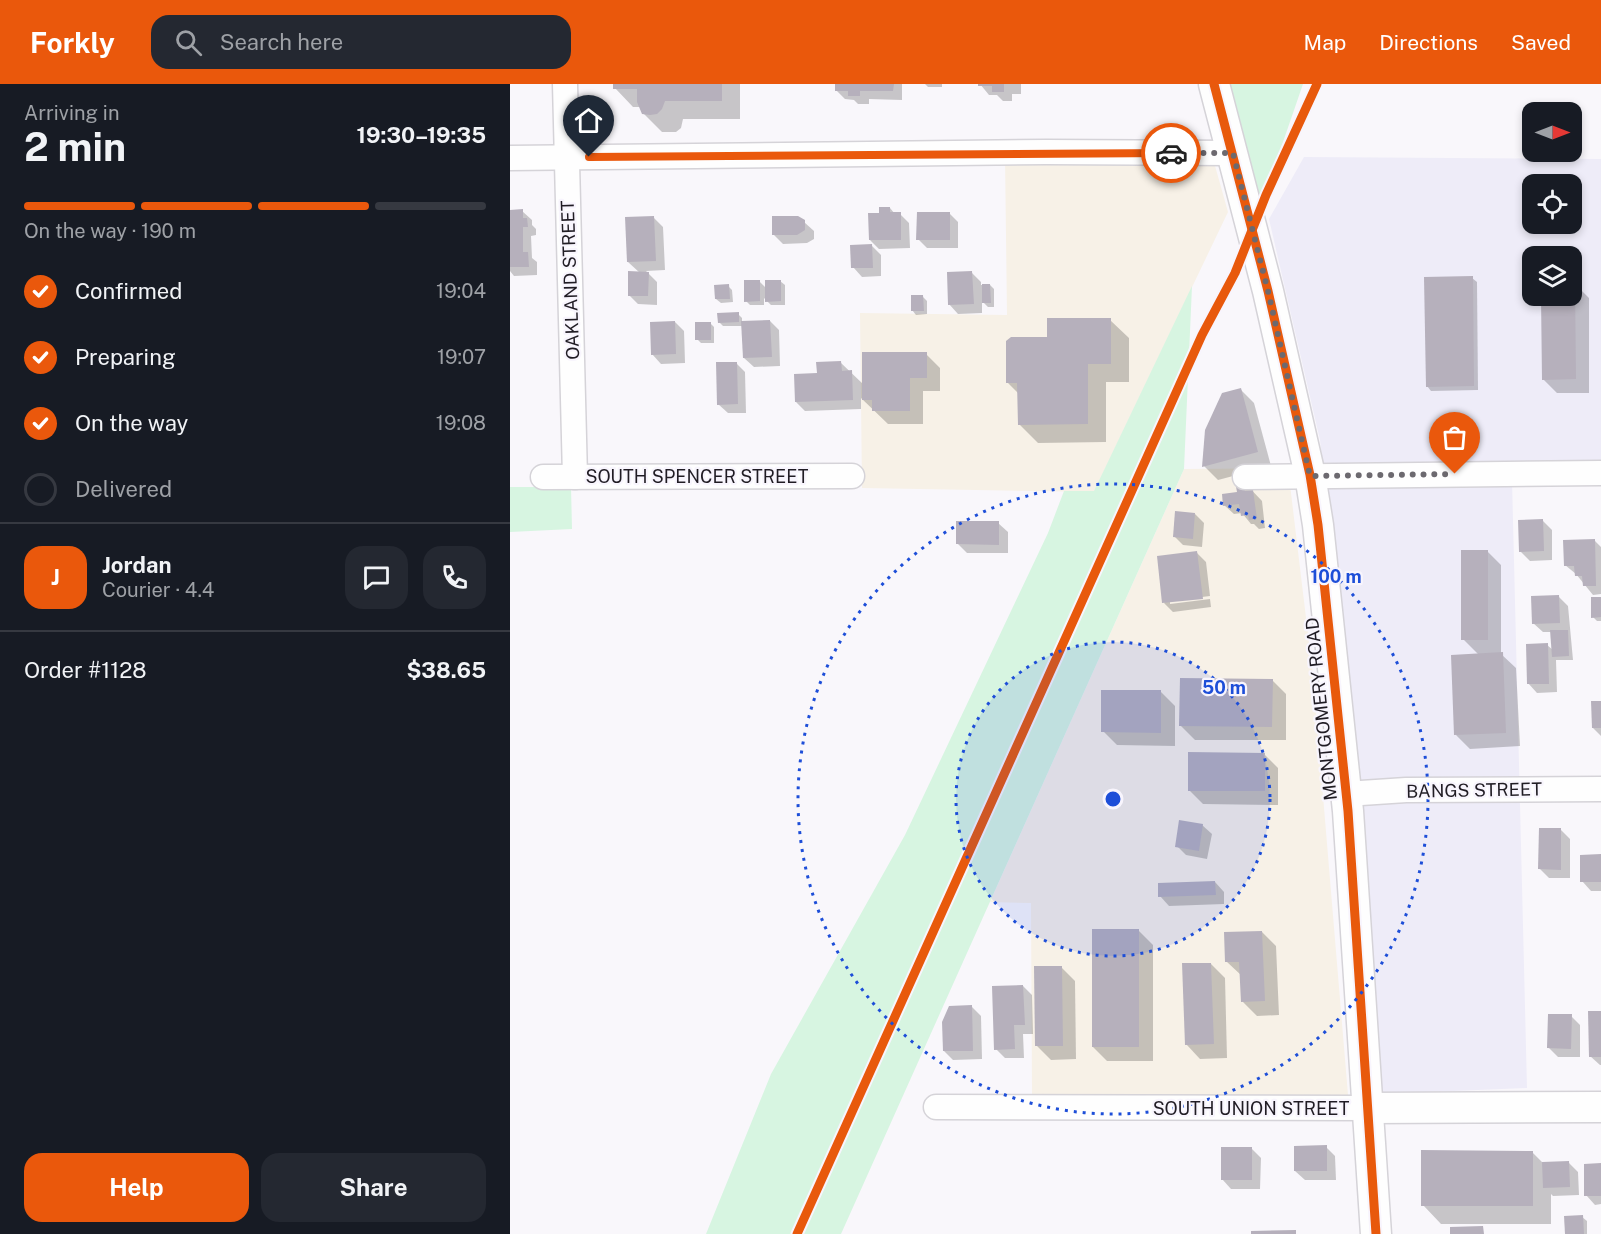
<!DOCTYPE html>
<meta charset="utf-8">
<style>
:root{--surface:#171b24;--page:#242831;--text:#f1f3f6;--muted:#9ea1a6;--line:#363941;--accent:#ea580c}
body{margin:0;font-family:"Public Sans",sans-serif;background:var(--page);color:var(--text);height:100vh;display:flex;flex-direction:column;font-size:22px;white-space:nowrap}
*{box-sizing:border-box;margin:0}
p{font-size:20px;color:var(--muted)}
.icon{flex:none;width:33px;height:33px;fill:none;stroke:currentColor;stroke-width:2;stroke-linecap:round;stroke-linejoin:round}
.map{position:relative;flex:1;overflow:hidden}
.sheet{display:flex;flex-direction:column;background:var(--surface);width:510px}
.sheet>*{flex:none}
.needle{width:39px;rotate:90deg}
.buttons{position:absolute;left:1012px;top:18px;display:grid;gap:12px}
.buttons a{display:grid;place-items:center;width:60px;height:60px;border-radius:12px;background:var(--surface);box-shadow:0 3px 9px #0003;font-size:30px}
.pin{position:absolute;display:grid;place-items:center;width:51px;height:51px;color:#fff;margin:-62px -26px;border-radius:50% 50% 50% 0;rotate:-45deg;box-shadow:0 0 6px #0007}
.pin .icon{rotate:45deg}
.courier{position:absolute;display:grid;place-items:center;width:60px;height:60px;margin:-30px;border:4px solid #ea580c;border-radius:50%;background:#fff;color:#222;box-shadow:0 2px 8px #0007}
.headline em{font-style:normal;font-weight:700}
.headline div{display:flex;flex-direction:column-reverse}
.headline{display:flex;align-items:center;justify-content:space-between;height:102px;padding:0 24px}
h1{font-size:39px;font-weight:700;line-height:45px}
.bar{display:grid;grid-template-columns:repeat(4,1fr);gap:9px 6px;align-content:center;height:72px;padding:0 24px}
.bar i{height:8px;border-radius:4px;background:var(--line)}
.bar .selected{background:var(--accent)}
.bar p{grid-column:span 4}
.line{display:flex;align-items:center;gap:15px;padding:0 24px;border-top:2px solid var(--line)}
.line div{flex:1}
.round{display:grid;place-items:center;flex:none;width:63px;height:63px;border-radius:18px;background:var(--page)}
ol{padding:0 24px;list-style:none}
li{display:flex;align-items:center;gap:18px;height:66px}
li p{margin-inline-start:auto}
li .icon{padding:6px;border-radius:50%;background:var(--accent);color:#fff;stroke-width:4}
li:last-child{color:var(--muted)}
li i{width:33px;height:33px;border:3px solid var(--line);border-radius:50%}
.action{display:flex;gap:12px;margin-top:auto;padding:12px 24px}
.action a{flex:1;height:69px;border-radius:18px;background:var(--accent);color:#fff;font-size:24px;font-weight:700;line-height:69px;text-align:center}
.action a+a{background:var(--page);color:var(--text)}
header{display:flex;align-items:center;gap:36px;box-sizing:border-box;height:84px;padding:0 30px;background:var(--accent);color:#fff}
header strong{font-size:28px}
nav{display:flex;gap:33px;margin-inline-start:auto;font-size:21px}
.search{width:420px;height:54px;background:var(--page);display:flex;align-items:center;gap:15px;box-sizing:border-box;padding:0 21px;border-radius:18px;color:var(--muted);font-size:22px}
main{display:flex;flex:1;min-height:0}
.map>svg:first-child{display:block}
</style>
<header>
<strong>Forkly</strong>
<div class="search"><svg class="icon" aria-label="search" viewBox="0 0 24 24"><circle cx="10" cy="10" r="6"/><path d="M15 15l6 6"/></svg>Search here</div>
<nav><a>Map</a><a>Directions</a><a>Saved</a></nav>
</header>
<main>
<section class="sheet">
<div class="headline"><div><h1>2 min</h1><p>Arriving in</p></div><em>19:30–19:35</em></div>
<div class="bar"><i class="selected"></i><i class="selected"></i><i class="selected"></i><i></i><p>On the way · 190 m</p></div>
<ol>
<li><svg class="icon" aria-label="check" viewBox="0 0 24 24"><path d="M5 12l5 5 9-10"/></svg>Confirmed<p>19:04</p></li>
<li><svg class="icon" aria-label="check" viewBox="0 0 24 24"><path d="M5 12l5 5 9-10"/></svg>Preparing<p>19:07</p></li>
<li><svg class="icon" aria-label="check" viewBox="0 0 24 24"><path d="M5 12l5 5 9-10"/></svg>On the way<p>19:08</p></li>
<li><i></i>Delivered</li>
</ol>
<div class="line" style="height:108px"><b class="round" style="background:var(--accent);color:#fff">J</b><div><b>Jordan</b><p>Courier · 4.4</p></div><a class="round"><svg class="icon" aria-label="chat" viewBox="0 0 24 24"><path d="M4 5h16v11H9l-5 4z"/></svg></a><a class="round"><svg class="icon" aria-label="phone" viewBox="0 0 24 24"><path d="M5 4h4l2 5-3 2q2 4 5 5l2-3 5 2v4C11 20 4 13 5 4z"/></svg></a></div>
<div class="line" style="height:78px"><div>Order #1128</div><b>$38.65</b></div>
<div class="action"><a>Help</a><a>Share</a></div>
</section>
<div class="map">
<svg width="1091" height="1150" viewBox="0 0 1091 1150">
<rect width="100%" height="100%" fill="#f9f7fb"/>
<path fill="#eeecf8" fill-rule="evenodd" d="M794 73 1091 75V395L1002 396 1017 1004 871 1010 836 583 810 356 759 135ZM1023 100H1062V140H1023ZM1023 172H1062V212H1023Z"/>
<g fill="#f7f1e7">
<polygon points="702,71 718,128 584,408 352,404 350,229 497,231 495,73"/>
<polygon points="778,384 803,592 838,1011 522,1012 521,819 480,818 674,385"/>
</g>
<g fill="#d7f5e1">
<polygon points="704,0 793,0 743,145"/>
<polygon points="682,202 674,385 331,1150 196,1150 261,990 395,751 538,449 554,407 584,407"/>
<polygon points="0,403 61,403 62,445 0,448"/>
</g>
<g fill="#0003">
<polygon points="105,0 230,0 230,35 173,35 171,44 166,48 152,48 133,29 131,23 123,23 105,4"/>
<polygon points="326,0 392,0 392,16 359,15 359,20 348,20 344,16 335,15 326,6"/>
<polygon points="415,0 432,0 432,3 418,3"/>
<polygon points="470,0 511,0 511,10 502,10 502,17 493,17 487,11 479,11"/>
<polygon points="380,124 385,130 390,130 399,139 400,164 369,165 360,156 371,130"/>
<polygon points="0,127 12,127 22,136 22,141 26,145 26,151 21,152 22,174 27,178 27,191 4,192 0,187"/>
<polygon points="439,129 448,138 448,164 417,164 408,155"/>
<polygon points="144,134 153,143 155,186 136,187 147,198 147,221 128,220 119,211 130,189 118,178"/>
<polygon points="294,138 304,147 304,155 297,159 273,160 264,151"/>
<polygon points="362,162 371,171 371,192 352,193 343,183"/>
<polygon points="462,189 471,198 471,201 480,201 484,205 484,223 478,223 472,217 472,229 448,230 439,220"/>
<polygon points="962,194 967,198 968,306 921,307 917,302"/>
<polygon points="249,197 256,204 270,197 275,201 275,221 261,221 254,214 254,221 240,221 236,217"/>
<polygon points="1062,200 1065,200 1079,214 1079,309 1047,309 1033,295 1033,212 1062,212"/>
<polygon points="218,202 222,206 223,218 211,219 206,215"/>
<polygon points="413,213 417,217 417,230 406,231 402,226"/>
<polygon points="228,230 232,234 232,238 260,237 269,246 270,282 244,283 234,274 233,242 213,242 209,238"/>
<polygon points="600,236 619,254 619,298 596,298 596,358 528,359 509,340 509,310 498,299 539,255"/>
<polygon points="165,238 174,247 175,279 151,280 142,270"/>
<polygon points="200,239 204,243 204,259 191,259 187,255"/>
<polygon points="416,270 430,284 430,307 413,307 413,340 378,340 351,314 351,325 295,327 286,318 308,290 331,279 353,300"/>
<polygon points="226,279 235,288 236,329 218,329 208,320"/>
<polygon points="730,305 744,319 761,382 708,396 694,382"/>
<polygon points="733,397 752,417 755,444 749,445 744,440 741,440 732,429 724,430 714,421 728,409"/>
<polygon points="685,430 694,439 692,463 673,461 664,452"/>
<polygon points="1033,437 1042,446 1042,476 1020,477 1011,468"/>
<polygon points="488,439 498,448 498,469 457,469 448,460"/>
<polygon points="1085,457 1091,463 1091,510 1083,511 1066,490 1055,481"/>
<polygon points="977,467 991,481 991,570 1006,584 1010,662 960,665 946,651 969,571 953,555"/>
<polygon points="687,469 696,478 700,512 660,517 660,520 700,515 701,523 663,528 654,519"/>
<polygon points="1049,513 1058,522 1063,576 1046,576 1047,608 1027,609 1018,599 1037,561 1043,566 1042,548 1033,548 1023,539"/>
<polygon points="1091,514 1091,537 1087,537 1083,533"/>
<polygon points="762,596 776,610 776,656 685,656 671,642"/>
<polygon points="651,608 665,622 665,662 607,661 593,647"/>
<polygon points="1091,618 1091,652 1083,644"/>
<polygon points="754,670 768,684 768,721 693,720 679,706"/>
<polygon points="692,741 702,750 697,775 676,771 667,762"/>
<polygon points="1051,746 1060,755 1060,794 1039,794 1030,785"/>
<polygon points="1091,772 1091,807 1081,807 1072,797"/>
<polygon points="705,798 714,808 714,820 659,822 650,812"/>
<polygon points="629,847 643,861 643,977 597,977 583,963"/>
<polygon points="752,848 766,862 769,931 747,932 733,918 732,892 717,878"/>
<polygon points="701,880 715,894 717,974 690,975 676,960"/>
<polygon points="551,883 565,897 566,975 541,976 527,962"/>
<polygon points="513,902 522,911 523,950 513,950 514,974 495,974 486,965"/>
<polygon points="462,923 471,932 472,975 443,976 434,967"/>
<polygon points="1091,929 1091,981 1090,981 1080,972"/>
<polygon points="1061,932 1070,941 1070,973 1048,973 1039,964"/>
<polygon points="816,1063 825,1072 826,1096 795,1096 785,1087"/>
<polygon points="741,1064 751,1074 750,1105 721,1105 712,1095"/>
<polygon points="1022,1068 1034,1080 1059,1079 1068,1088 1069,1111 1043,1112 1041,1110 1041,1140 931,1140 913,1121"/>
<polygon points="1091,1081 1091,1120 1085,1121 1076,1111"/>
<polygon points="1072,1133 1077,1137 1077,1150 1057,1150"/>
</g>
<g fill="#b6b0bc">
<polygon points="103,0 212,0 212,17 155,17 152,25 147,30 140,31 132,30 127,18 127,5 103,5"/>
<polygon points="325,0 384,0 383,7 350,7 350,12 338,12 338,7 325,7"/>
<polygon points="468,0 494,0 494,8 482,8 482,2 468,2"/>
<polygon points="369,123 380,123 380,128 391,128 391,156 359,156 358,129 369,129"/>
<polygon points="13,125 13,134 17,134 18,143 13,143 13,168 18,168 19,183 0,183 0,126"/>
<polygon points="407,128 440,128 440,156 406,156"/>
<polygon points="144,132 146,177 117,178 115,133"/>
<polygon points="262,132 288,132 295,136 295,146 287,151 262,151"/>
<polygon points="362,160 363,184 341,184 340,161"/>
<polygon points="118,187 139,188 138,212 118,212"/>
<polygon points="462,187 464,220 438,221 437,188"/>
<polygon points="963,192 964,302 916,303 914,193"/>
<polygon points="234,196 250,196 250,217 234,218"/>
<polygon points="255,196 271,196 271,217 255,218"/>
<polygon points="1062,198 1065,198 1066,295 1032,296 1031,212 1062,212"/>
<polygon points="219,200 220,215 205,215 204,201"/>
<polygon points="472,200 480,200 481,219 472,219"/>
<polygon points="401,211 413,211 414,227 401,227"/>
<polygon points="229,228 229,238 208,239 207,229"/>
<polygon points="537,234 601,234 601,280 578,280 578,340 508,341 507,299 496,299 496,257 501,253 537,253"/>
<polygon points="260,236 262,273 233,274 231,237"/>
<polygon points="165,237 166,270 141,271 140,238"/>
<rect x="185" y="238" width="16" height="18"/>
<polygon points="352,268 417,268 417,294 400,294 400,327 362,327 362,316 352,316"/>
<polygon points="331,277 332,287 342,286 343,316 285,318 284,290 307,289 306,278"/>
<polygon points="206,278 227,278 228,320 207,321"/>
<polygon points="731,304 748,368 692,383 695,346 712,309"/>
<polygon points="734,396 735,407 743,406 747,435 739,436 738,431 731,432 729,420 713,422 712,410 727,408 725,397"/>
<polygon points="665,427 685,429 683,455 663,453"/>
<polygon points="1033,435 1034,467 1009,468 1008,436"/>
<polygon points="446,437 489,437 489,461 446,460"/>
<polygon points="1085,455 1086,502 1073,502 1072,492 1065,492 1064,482 1054,482 1053,456"/>
<rect x="951" y="466" width="27" height="90"/>
<polygon points="687,467 693,515 652,519 647,472"/>
<polygon points="1049,511 1050,539 1022,540 1021,512"/>
<polygon points="1081,513 1091,513 1091,533 1081,534"/>
<polygon points="1040,546 1058,546 1059,572 1042,573"/>
<polygon points="1038,559 1039,600 1017,600 1016,560"/>
<polygon points="993,568 996,649 944,651 941,571"/>
<polygon points="670,594 763,595 762,643 669,642"/>
<polygon points="591,606 651,606 651,649 591,648"/>
<polygon points="1081,617 1091,617 1091,644 1082,644"/>
<polygon points="678,668 755,669 755,707 678,707"/>
<polygon points="669,736 693,740 689,767 665,763"/>
<polygon points="1029,744 1051,744 1051,786 1028,785"/>
<polygon points="1091,770 1091,798 1070,798 1070,771"/>
<polygon points="705,797 706,811 648,813 648,799"/>
<rect x="582" y="845" width="47" height="118"/>
<polygon points="752,847 755,917 731,918 729,878 715,878 714,848"/>
<polygon points="672,879 701,879 704,960 675,961"/>
<polygon points="524,882 552,882 553,962 525,962"/>
<polygon points="513,901 515,941 504,941 505,965 484,966 482,902"/>
<polygon points="462,921 463,967 433,967 432,938 439,922"/>
<polygon points="1078,927 1091,927 1091,973 1079,973"/>
<polygon points="1038,930 1062,930 1061,965 1037,964"/>
<polygon points="817,1061 817,1087 784,1087 784,1062"/>
<rect x="711" y="1063" width="31" height="33"/>
<polygon points="911,1066 1023,1067 1023,1122 911,1122"/>
<polygon points="1059,1077 1060,1103 1033,1104 1032,1078"/>
<polygon points="1091,1079 1091,1112 1074,1112 1074,1080"/>
<polygon points="1073,1131 1074,1150 1055,1150 1054,1132"/>
<polygon points="973,1142 974,1150 940,1150 940,1143"/>
<polygon points="786,1146 786,1150 741,1150 741,1147"/>
</g>
<g fill="none" stroke-linecap="round" stroke-linejoin="round">
<defs>
<g id="minor">
<polyline points="55,0 65,393"/>
<polyline points="0,74 536,68 723,69"/>
<polyline points="33,393 342,392"/>
<polyline points="735,393 1091,389"/>
<polyline points="836,710 896,706 1091,705"/>
<polyline points="426,1023 858,1024"/>
</g>
<g id="tertiary">
<polyline points="704,0 758,207 800,391 808,441 838,727 866,1150"/>
<polyline points="858,1024 1091,1023"/>
</g>
</defs>
<use href="#minor" stroke="#d5d3d8" stroke-width="27"/>
<use href="#tertiary" stroke="#d5d3d8" stroke-width="33"/>
<use href="#minor" stroke="#fefefe" stroke-width="24"/>
<use href="#tertiary" stroke="#fefefe" stroke-width="30"/>
<defs>
<g id="cycleway">
<polyline points="704,0 758,207 800,391 808,441 838,727 866,1150"/>
<polyline points="287,1150 692,251 725,189 756,111 807,0"/>
</g>
</defs>
<use href="#cycleway" stroke="#f8f5fd" stroke-width="13"/>
<use href="#cycleway" stroke="#e8590c" stroke-width="9"/>
</g>
<g fill="none" stroke-linecap="round" stroke-linejoin="round">
<polyline stroke="#6c696f" stroke-width="6" stroke-dasharray="0 10.8" points="661,69 723,69 758,207 800,392 945,390"/>
<polyline stroke="#ea580c" stroke-width="8" points="79,73 661,69"/>
</g>
<circle cx="603" cy="715" r="157" fill="#1d4ed8" fill-opacity=".12"/>
<g fill="none" stroke="#1d4ed8" stroke-width="3" stroke-dasharray="3 6">
<circle cx="603" cy="715" r="157"/>
<circle cx="603" cy="715" r="315"/>
</g>
<g text-anchor="middle" dominant-baseline="central" stroke-width="4.5" stroke-linejoin="round" paint-order="stroke">
<g font-size="18" fill="#201c24" stroke="#f8f5fd">
<text transform="translate(60 196) rotate(-92)">OAKLAND STREET</text>
<text x="187" y="392">SOUTH SPENCER STREET</text>
<text transform="translate(811 625) rotate(-96)">MONTGOMERY ROAD</text>
<text transform="translate(964 706) rotate(-1)">BANGS STREET</text>
<text x="741" y="1024">SOUTH UNION STREET</text>
</g>
</g>
<circle cx="603" cy="715" r="9" fill="#1d4ed8" stroke="#f8f5fd" stroke-width="3"/>
<g font-size="18" text-anchor="middle" font-weight="bold" fill="#1d4ed8" stroke="#f8f5fd" stroke-width="4.5" stroke-linejoin="round" paint-order="stroke">
<text x="826" y="499">100 m</text>
<text x="714" y="610">50 m</text>
</g>
</svg>
<div class="buttons">
<a><svg class="needle" viewBox="-14 -14 28 28"><path d="M0-13l5 13h-10z" fill="#e53935"/><path d="M0 13l5-13h-10z" fill="#9ea1a6"/></svg></a>
<a><svg class="icon" aria-label="locate" viewBox="0 0 24 24"><circle cx="12" cy="12" r="6"/><path d="M12 2v4M12 18v4M2 12h4M18 12h4"/></svg></a>
<a><svg class="icon" aria-label="layers" viewBox="0 0 24 24"><path d="M12 4l9 5-9 5-9-5zM3 14l9 5 9-5"/></svg></a>
</div>
<div class="pin" style="left:945px;top:390px;background:#ea580c"><svg class="icon" aria-label="bag" viewBox="0 0 24 24"><path d="M5 8h14l-1 12H6zM9 8a3 3 0 0 1 6 0"/></svg></div>
<div class="pin" style="left:79px;top:73px;background:#1f2937"><svg class="icon" aria-label="home" viewBox="0 0 24 24"><path d="M3 11l9-7 9 7M6 9v11h12V9"/></svg></div>
<div class="courier" style="left:661px;top:69px"><svg class="icon" aria-label="car" viewBox="0 0 24 24"><path d="M5 17H2v-5l4-1 3-4h7l3 4 3 1v5h-3M9 17h6M6 11h13"/><circle cx="7" cy="17" r="2"/><circle cx="17" cy="17" r="2"/></svg></div>
</div>
</main>
